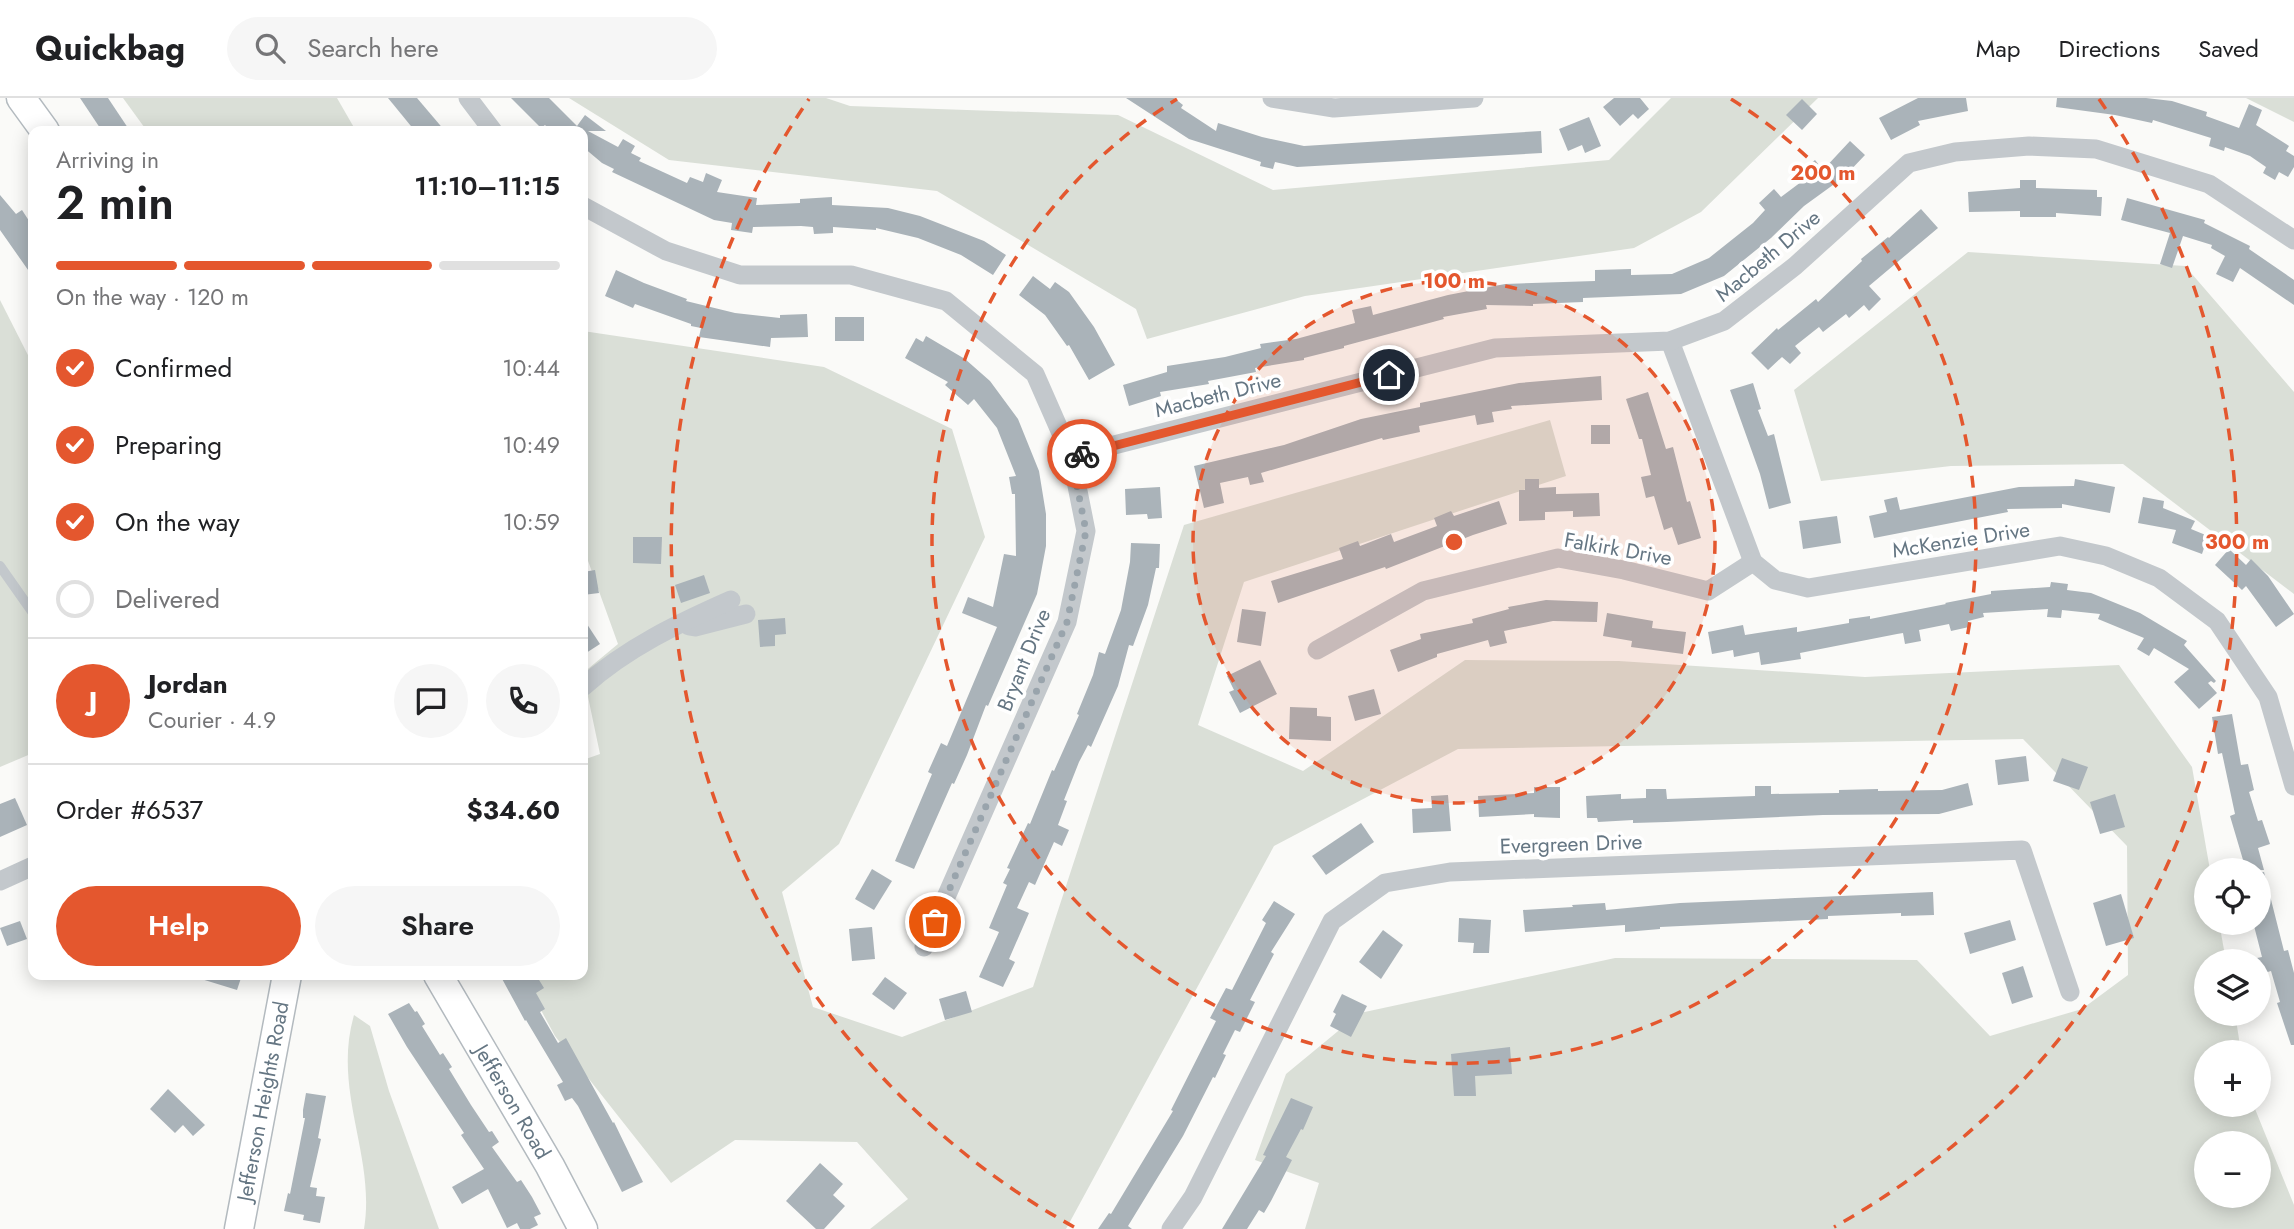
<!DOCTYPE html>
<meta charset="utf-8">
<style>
:root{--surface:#fff;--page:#f6f6f6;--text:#202124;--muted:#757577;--line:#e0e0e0;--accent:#e4572e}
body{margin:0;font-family:Jost,sans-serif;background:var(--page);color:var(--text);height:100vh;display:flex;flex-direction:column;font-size:26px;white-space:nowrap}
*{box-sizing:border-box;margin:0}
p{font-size:23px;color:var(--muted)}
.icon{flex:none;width:38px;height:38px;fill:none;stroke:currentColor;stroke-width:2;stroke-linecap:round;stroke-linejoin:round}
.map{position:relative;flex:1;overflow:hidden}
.sheet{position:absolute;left:28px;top:28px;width:560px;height:854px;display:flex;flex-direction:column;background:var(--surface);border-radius:14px;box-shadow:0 4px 18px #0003}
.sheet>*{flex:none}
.fabs{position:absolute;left:2194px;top:760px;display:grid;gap:14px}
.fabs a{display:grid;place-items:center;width:77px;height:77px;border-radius:50%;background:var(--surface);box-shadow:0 4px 18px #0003;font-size:35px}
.pin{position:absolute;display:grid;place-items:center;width:60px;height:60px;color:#fff;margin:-30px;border:4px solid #fff;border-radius:50%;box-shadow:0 2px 7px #0007}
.courier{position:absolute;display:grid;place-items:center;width:70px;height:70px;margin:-35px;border:5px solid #e4572e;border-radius:50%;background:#fff;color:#222;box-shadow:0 2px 9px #0007}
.summary em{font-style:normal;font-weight:600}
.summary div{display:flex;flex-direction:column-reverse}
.summary{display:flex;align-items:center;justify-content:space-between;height:119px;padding:0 28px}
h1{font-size:46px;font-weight:600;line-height:52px}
.bar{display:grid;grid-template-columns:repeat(4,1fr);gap:10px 7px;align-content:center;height:84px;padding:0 28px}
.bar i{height:9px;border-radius:5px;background:var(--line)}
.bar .on{background:var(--accent)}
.bar p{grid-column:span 4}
.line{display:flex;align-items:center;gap:18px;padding:0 28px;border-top:2px solid var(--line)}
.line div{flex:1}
.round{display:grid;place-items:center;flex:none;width:74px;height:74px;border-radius:37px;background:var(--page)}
ol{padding:0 28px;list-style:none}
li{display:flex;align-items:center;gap:21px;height:77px}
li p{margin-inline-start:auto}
li .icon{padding:7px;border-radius:50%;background:var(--accent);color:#fff;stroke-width:4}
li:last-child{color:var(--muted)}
li i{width:38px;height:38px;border:4px solid var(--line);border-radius:50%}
.button{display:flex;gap:14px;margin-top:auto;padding:14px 28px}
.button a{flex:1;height:80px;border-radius:42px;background:var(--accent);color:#fff;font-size:28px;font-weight:600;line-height:80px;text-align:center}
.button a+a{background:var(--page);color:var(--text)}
header{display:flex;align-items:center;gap:42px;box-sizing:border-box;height:98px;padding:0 35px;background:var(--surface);border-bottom:2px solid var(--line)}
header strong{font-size:33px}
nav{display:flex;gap:38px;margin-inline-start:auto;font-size:24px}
.search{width:490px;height:63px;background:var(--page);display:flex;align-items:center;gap:18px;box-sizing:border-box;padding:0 24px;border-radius:38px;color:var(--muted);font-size:26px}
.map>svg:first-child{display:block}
</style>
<header>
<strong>Quickbag</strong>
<div class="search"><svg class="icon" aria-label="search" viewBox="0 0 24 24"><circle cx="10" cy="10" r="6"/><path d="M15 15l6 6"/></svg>Search here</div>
<nav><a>Map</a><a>Directions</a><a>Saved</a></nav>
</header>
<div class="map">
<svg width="2294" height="1131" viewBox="0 0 2294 1131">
<rect width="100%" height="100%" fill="#fafaf8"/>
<g fill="#dadfd7" fill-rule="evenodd">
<polygon points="123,0 337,0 356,33 147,33"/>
<polygon points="569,0 826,0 850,8 1118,17 1273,92 1609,62 1671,0 1818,0 1701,114 1634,150 1305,198 1147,241 1136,211 937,93 669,62"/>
<polygon points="2246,0 2294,0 2294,24"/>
<polygon points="1968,154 2185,168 2294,294 2294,496 2123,366 1951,368 1821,383 1794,292"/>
<polygon points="0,202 33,267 33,655 0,669"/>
<path d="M583 233 824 269 952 331 985 439 839 746 782 794 813 909 902 939 1033 889 1184 427 1550 322 1566 378 1244 484 1198 627 1303 673 1465 562 1619 563 1865 579 2119 567 2192 669 2210 772H2207V824H2219L2226 863H2207V915H2235L2241 954H2207V1006H2253L2294 1107V1131H1305L1319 1085 1255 1062 1286 976 1360 915 1615 860 1917 862 1990 938 2082 911 2128 877 2127 748 2023 641 1458 651 1274 748 1066 1131H870L908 1101 857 1044 735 1042 671 1085 555 938 522 877H583V662L600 656 583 575 618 546 583 449ZM2207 1045H2259V1097H2207Z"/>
<path d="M354 917 370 928 389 993 439 1131H364C376 1058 332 993 354 917Z"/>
</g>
<g fill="#aab3b9">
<polygon points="80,0 108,0 130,33 102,33"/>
<polygon points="388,0 417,0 445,33 415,33"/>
<polygon points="511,0 549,0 577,28 585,17 606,33 588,33 618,49 623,41 635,48 631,55 641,60 639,63 687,85 690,79 703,84 706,75 722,82 717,94 757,100 756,107 800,105 800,101 832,99 832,107 888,110 920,118 984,143 1006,157 993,177 961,157 918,140 876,130 876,132 833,129 833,135 814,136 813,129 801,128 753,129 752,135 731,132 732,125 714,122 612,74 614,71 602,65 583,49 583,33 551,33 545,27 541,30"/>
<polygon points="1126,0 1174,0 1183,7 1181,10 1216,33 1218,25 1262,39 1304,48 1541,33 1542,55 1297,69 1275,64 1273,71 1260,68 1261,64 1189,41"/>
<polygon points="1614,0 1640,0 1649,11 1638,21 1633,16 1620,28 1603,9"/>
<polygon points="1918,0 1966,0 1968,13 1918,23 1920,27 1891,42 1879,20"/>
<polygon points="2057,0 2146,0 2172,3 2207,14 2206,18 2239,30 2249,6 2262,12 2256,27 2289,48 2286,53 2294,58 2294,69 2288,79 2279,74 2275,82 2263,75 2266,69 2250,58 2225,49 2224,53 2209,48 2211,40 2153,22 2152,25 2115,17 2056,9"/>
<polygon points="1802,1 1817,16 1802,32 1786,17"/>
<polygon points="1589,19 1601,48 1585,55 1582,47 1568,53 1559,31"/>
<polygon points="1850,43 1865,57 1844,79 1804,108 1771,140 1724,178 1681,196 1583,200 1583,204 1533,206 1533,208 1486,207 1487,211 1443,219 1444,221 1344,248 1344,250 1304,260 1304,262 1255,270 1256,274 1208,283 1209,286 1160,294 1161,298 1129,308 1123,287 1167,274 1167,268 1225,259 1261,250 1260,246 1296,241 1355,225 1352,212 1371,208 1373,217 1448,197 1505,186 1595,183 1595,172 1631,171 1631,177 1672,176 1709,160 1753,125 1765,112 1759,105 1774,91 1781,99 1805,81 1800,74 1815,62 1823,72"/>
<polygon points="2020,82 2036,82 2036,90 2097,92 2097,99 2102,99 2101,118 2056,115 2056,119 2020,119 2020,113 1969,114 1968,94 2020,90"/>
<polygon points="0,97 16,116 22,112 33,129 33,179 0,132"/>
<polygon points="2127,100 2205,122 2204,125 2250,148 2249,151 2294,182 2294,207 2240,170 2233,184 2216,176 2225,158 2211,150 2212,147 2183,138 2172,170 2160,166 2170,135 2121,122"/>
<polygon points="1921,111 1938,130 1869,188 1881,201 1869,213 1864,207 1849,220 1846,216 1823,234 1819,229 1795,248 1801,255 1790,266 1782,259 1768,272 1751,255 1777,230 1778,232 1816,201 1818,204 1862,163 1861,161 1888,139 1889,140"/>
<polygon points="616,172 644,185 687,201 686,203 735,215 780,220 780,217 807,216 808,239 771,240 770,249 699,239 701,230 691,228 691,226 635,206 633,210 605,198"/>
<polygon points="1033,178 1050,191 1055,184 1069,194 1094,229 1115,267 1089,282 1069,247 1067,248 1045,217 1019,197"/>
<rect x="835" y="219" width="29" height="24"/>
<polygon points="926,238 965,261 990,283 1018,321 1039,373 1046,416 1046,448 1037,496 988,608 986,607 967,657 954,686 952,685 914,771 895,763 932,676 928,674 941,645 947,648 997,529 962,515 968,499 993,509 1004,456 1016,458 1015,396 1012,396 1009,379 1016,378 997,330 974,301 968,307 945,287 948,284 905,260 916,240 923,244"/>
<polygon points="1601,278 1602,302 1511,308 1512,311 1492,314 1494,324 1477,327 1475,317 1419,328 1420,334 1383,342 1382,340 1261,375 1264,384 1250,387 1248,379 1220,385 1224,405 1204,410 1194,368 1284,347 1361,321 1420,309 1420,305 1519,285"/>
<polygon points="1753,285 1761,311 1758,312 1768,338 1774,336 1791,405 1769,411 1760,376 1730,292"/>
<polygon points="1648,294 1666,351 1673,349 1687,404 1690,403 1701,440 1678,447 1672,429 1664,432 1654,398 1646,400 1641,379 1651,377 1642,341 1639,341 1626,301"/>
<rect x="1591" y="327" width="19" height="19"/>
<polygon points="1525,381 1539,381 1539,390 1556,389 1556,396 1599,395 1600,418 1573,419 1573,413 1545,414 1545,422 1519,423 1519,392 1525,392"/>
<polygon points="2075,381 2115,389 2110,415 2062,406 2062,410 2007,411 2008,414 1874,440 1869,418 1887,414 1884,402 1897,399 1900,412 2019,389 2074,388"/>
<polygon points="1160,389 1162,420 1148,421 1147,416 1126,417 1125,391"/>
<polygon points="2143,399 2164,403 2163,410 2195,423 2191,431 2208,438 2202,456 2172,445 2176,432 2138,425"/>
<polygon points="1499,403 1507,426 1473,437 1386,471 1385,469 1278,505 1271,483 1343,461 1339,450 1358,443 1360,448 1391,436 1394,444 1437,428 1434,420 1451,413 1454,418"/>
<polygon points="1837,418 1841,445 1803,451 1799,423"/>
<polygon points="633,439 662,439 661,466 633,465"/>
<polygon points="1131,445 1160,446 1159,470 1156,470 1148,507 1133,548 1129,547 1118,588 1091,649 1088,647 1079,664 1064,702 1067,703 1058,727 1069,732 1062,748 1054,744 1035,787 1029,784 1017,810 1029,815 1009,861 1015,864 1003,889 979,879 999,834 989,830 1007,787 1003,785 1010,771 1007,770 1028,725 1030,726 1052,672 1054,673 1079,617 1077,616 1093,577 1099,554 1105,556 1121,512 1130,464"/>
<polygon points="2229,451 2246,467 2251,461 2268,478 2294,516 2276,529 2246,488 2242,492 2215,467"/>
<polygon points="595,472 599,495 583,497 583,474"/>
<polygon points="704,477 710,495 681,505 675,487"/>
<polygon points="2051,484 2068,486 2067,492 2091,495 2140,515 2187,543 2184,547 2216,583 2214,585 2211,583 2208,585 2217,595 2199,611 2174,584 2189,571 2154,550 2149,558 2137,551 2144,540 2098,521 2100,516 2062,512 2061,520 2047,519 2048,511 1983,515 1984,519 1968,523 1969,529 1951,533 1949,526 1919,532 1921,543 1905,546 1903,535 1897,536 1800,555 1801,561 1761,567 1759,554 1734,559 1733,552 1712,556 1708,534 1743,527 1745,537 1797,529 1797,534 1849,525 1849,521 1870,518 1870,521 1946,506 1945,505 1991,496 1991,493 2050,489"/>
<polygon points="1546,502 1598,504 1597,524 1553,523 1504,533 1507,545 1490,549 1488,542 1437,556 1437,559 1398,574 1390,552 1421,541 1420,536 1473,525 1472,521 1509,511 1508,509"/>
<polygon points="1242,511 1266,514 1261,548 1237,544"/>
<polygon points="1607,515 1653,523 1652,530 1686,534 1683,556 1631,549 1632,543 1603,538"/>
<polygon points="583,520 600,546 583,557"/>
<polygon points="785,520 786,536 775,537 775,548 760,549 758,522"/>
<polygon points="1260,562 1277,596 1240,615 1229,594 1234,592 1227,578"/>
<polygon points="1374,591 1381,616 1355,623 1348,598"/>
<polygon points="1290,609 1317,610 1317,618 1331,619 1331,643 1289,641"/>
<polygon points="2232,616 2241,667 2248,666 2254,692 2249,694 2258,723 2262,722 2270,746 2258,750 2264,772 2246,772 2230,718 2235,716 2222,655 2218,656 2212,619"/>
<polygon points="2026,658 2029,683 1998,687 1995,662"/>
<polygon points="2062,660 2088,669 2079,692 2053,683"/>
<polygon points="1968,685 1973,707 1939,716 1823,717 1667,724 1633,725 1633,722 1598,724 1597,720 1587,720 1586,698 1621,696 1621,701 1646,700 1646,691 1666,691 1667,701 1755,698 1755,688 1771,688 1771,696 1839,695 1839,692 1878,691 1878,693 1942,692"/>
<polygon points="1534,689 1560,689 1560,720 1534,719 1534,716 1479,719 1478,698 1534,695"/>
<polygon points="2115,696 2125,729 2100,736 2090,704"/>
<polygon points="1448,697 1451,733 1413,735 1412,711 1432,710 1431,698"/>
<polygon points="15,700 27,727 0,739 0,706"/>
<polygon points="1361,725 1374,744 1326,777 1312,758"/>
<polygon points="872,771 892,783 874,812 855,801"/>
<polygon points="2264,774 2284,853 2288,852 2294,875 2294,947 2291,947 2277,905 2280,904 2271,873 2261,876 2259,863 2257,860 2262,859 2253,824 2259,824 2259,775"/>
<polygon points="1933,794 1934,817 1901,818 1901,815 1828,818 1828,821 1660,829 1660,831 1625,834 1625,827 1525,834 1523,812 1573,809 1572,807 1605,805 1606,812 1680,805"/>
<polygon points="2121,796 2134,840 2106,848 2093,805"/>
<polygon points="1274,803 1295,816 1271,854 1274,856 1250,902 1255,904 1240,934 1235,932 1223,956 1226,957 1215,980 1213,979 1183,1038 1128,1128 1132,1131 1098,1131 1109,1115 1111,1116 1173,1013 1171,1012 1216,923 1210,920 1226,890 1232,892 1266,825 1262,822"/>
<polygon points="1459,820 1491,822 1489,855 1473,855 1474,845 1458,844"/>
<polygon points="2010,822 2016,842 1970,856 1964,835"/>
<polygon points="20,823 27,841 7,848 0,830"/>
<polygon points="872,829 875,861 852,863 849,831"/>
<polygon points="1383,832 1403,847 1381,881 1359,864"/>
<polygon points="2023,868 2033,899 2012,906 2002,875"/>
<polygon points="198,877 242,877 237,892 198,880"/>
<polygon points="500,877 536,877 544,890 536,895 545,911 540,914 558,945 566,940 613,1025 614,1024 643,1084 622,1094 578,1008 572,1000 565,1003 557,987 563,984 526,922 525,923"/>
<polygon points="885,879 907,895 894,912 872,896"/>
<polygon points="966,893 972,914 945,922 939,901"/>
<polygon points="1342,896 1367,908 1351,939 1330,928 1336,916 1333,914"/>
<polygon points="409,905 415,914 417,913 425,926 422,928 440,957 443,955 452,969 449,971 471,1007 489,1034 492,1033 499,1044 492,1049 517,1084 521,1082 532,1099 541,1116 534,1119 538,1127 530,1131 520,1131 517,1125 507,1130 488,1091 462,1106 452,1089 484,1071 461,1037 464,1035 407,949 388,916"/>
<polygon points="1510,949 1512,976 1475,978 1476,998 1454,998 1451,956"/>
<polygon points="168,991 205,1027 193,1038 183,1027 175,1035 150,1011"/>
<polygon points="306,995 326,998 318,1040 321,1041 310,1089 317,1090 316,1098 325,1099 320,1125 303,1122 304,1117 284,1113 288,1095 290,1096 305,1020 303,1020 303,1012"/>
<polygon points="1291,1000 1313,1009 1303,1032 1301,1031 1286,1059 1292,1062 1271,1103 1264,1115 1259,1112 1247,1131 1222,1131 1266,1058 1263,1057"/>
<polygon points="820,1065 843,1086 833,1097 845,1108 824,1131 816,1131 786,1103"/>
</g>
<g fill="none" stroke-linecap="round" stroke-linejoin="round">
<defs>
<g id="secondary">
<polyline points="21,0 45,33"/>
<path id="s1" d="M438 877 550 1068 583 1131"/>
<path id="s2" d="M239 1131 287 877"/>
</g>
</defs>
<use href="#secondary" stroke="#b3babf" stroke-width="31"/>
<polyline stroke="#c3c8cc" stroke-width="10" points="0,468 33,515"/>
<g stroke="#c3c8cc" stroke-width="19">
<polyline points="468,0 493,33"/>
<polyline points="1272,0 1334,10 1474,0"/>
<polyline points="583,108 666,153 740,177 851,177 946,203 1035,276 1071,358 1086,433 1067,524 924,849"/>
<polyline points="1670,243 1753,464 1775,482 1808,490 2060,448 2106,458 2159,480 2217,523 2268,599 2294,688"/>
<polyline points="1071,358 1495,250 1670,243 1724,223 1795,168 1909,65 1955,54 2029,48 2096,51 2209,86 2294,142"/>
<polyline points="689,528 695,529 746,516"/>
<polyline points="1317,552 1423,493 1558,460 1624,472 1708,493 1753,464"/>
<path d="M583 589C626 550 679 525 731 502"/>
<polyline points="0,783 33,768"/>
<polyline points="1171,1131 1193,1099 1332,823 1385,785 1450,774 2022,752 2070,894"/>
</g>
<use href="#secondary" stroke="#fff" stroke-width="28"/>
</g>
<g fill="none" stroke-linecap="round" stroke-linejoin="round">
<polyline stroke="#99a4ac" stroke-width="7" stroke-dasharray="0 12.6" points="935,824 1067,524 1086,433 1071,358 1082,356"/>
<polyline stroke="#e4572e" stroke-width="9" points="1082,356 1389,277"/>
</g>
<circle cx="1454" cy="444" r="261" fill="#e4572e" fill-opacity=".12"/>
<g fill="none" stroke="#e4572e" stroke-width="3.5" stroke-dasharray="12 9">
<circle cx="1454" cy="444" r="261"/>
<path d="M1731 1A522 522 0 1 1 1177 1"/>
<path d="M1074 1129A783 783 0 0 1 809 1M2099 1A783 783 0 0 1 1834 1129"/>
</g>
<g text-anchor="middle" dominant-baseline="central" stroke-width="7" stroke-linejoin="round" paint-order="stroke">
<g font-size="21" fill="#657683" stroke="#fff">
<text transform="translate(1768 158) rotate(-40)">Macbeth Drive</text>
<text transform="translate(1218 297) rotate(-14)">Macbeth Drive</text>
<text transform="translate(1961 442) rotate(-9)">McKenzie Drive</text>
<text transform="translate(1618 451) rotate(10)">Falkirk Drive</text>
<text transform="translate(1024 562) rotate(-68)">Bryant Drive</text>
<text transform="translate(1571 746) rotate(-2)">Evergreen Drive</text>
<text stroke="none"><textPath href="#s1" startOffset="147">Jefferson Road</textPath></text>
<text stroke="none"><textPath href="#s2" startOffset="130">Jefferson Heights Road</textPath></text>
</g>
</g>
<circle cx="1454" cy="444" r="10" fill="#e4572e" stroke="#fff" stroke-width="3.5"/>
<g font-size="21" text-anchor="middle" font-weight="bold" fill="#e4572e" stroke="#fff" stroke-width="7" stroke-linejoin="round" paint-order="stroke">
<text x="1823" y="82">200 m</text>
<text x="1454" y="190">100 m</text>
<text x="2237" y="451">300 m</text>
</g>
</svg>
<div class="fabs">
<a><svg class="icon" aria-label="locate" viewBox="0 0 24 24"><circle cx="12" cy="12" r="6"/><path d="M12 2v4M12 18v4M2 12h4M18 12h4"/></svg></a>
<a><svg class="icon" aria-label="layers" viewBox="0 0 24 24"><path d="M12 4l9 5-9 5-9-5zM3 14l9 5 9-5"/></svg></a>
<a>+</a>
<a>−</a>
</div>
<div class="pin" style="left:935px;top:824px;background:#ea580c"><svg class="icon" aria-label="bag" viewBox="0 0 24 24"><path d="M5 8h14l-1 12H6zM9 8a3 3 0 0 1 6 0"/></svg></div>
<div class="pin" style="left:1389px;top:277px;background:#1f2937"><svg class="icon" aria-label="home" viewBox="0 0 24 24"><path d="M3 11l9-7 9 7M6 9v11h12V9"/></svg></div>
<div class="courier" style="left:1082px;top:356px"><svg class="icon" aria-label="bike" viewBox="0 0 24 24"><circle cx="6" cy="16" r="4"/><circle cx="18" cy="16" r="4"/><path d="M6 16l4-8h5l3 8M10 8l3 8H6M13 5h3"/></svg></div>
<section class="sheet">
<div class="summary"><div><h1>2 min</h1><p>Arriving in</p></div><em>11:10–11:15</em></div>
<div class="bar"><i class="on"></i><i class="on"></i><i class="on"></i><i></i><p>On the way · 120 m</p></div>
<ol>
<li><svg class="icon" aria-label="check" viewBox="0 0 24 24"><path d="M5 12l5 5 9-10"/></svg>Confirmed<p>10:44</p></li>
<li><svg class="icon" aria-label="check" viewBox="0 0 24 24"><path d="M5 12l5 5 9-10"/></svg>Preparing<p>10:49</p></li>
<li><svg class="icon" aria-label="check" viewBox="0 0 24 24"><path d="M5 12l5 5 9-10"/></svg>On the way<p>10:59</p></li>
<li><i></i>Delivered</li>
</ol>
<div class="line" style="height:126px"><b class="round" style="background:var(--accent);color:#fff">J</b><div><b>Jordan</b><p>Courier · 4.9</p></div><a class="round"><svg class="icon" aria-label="chat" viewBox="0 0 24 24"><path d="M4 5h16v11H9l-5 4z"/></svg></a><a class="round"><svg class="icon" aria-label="phone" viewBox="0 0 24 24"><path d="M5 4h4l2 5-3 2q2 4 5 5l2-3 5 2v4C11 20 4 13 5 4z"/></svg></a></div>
<div class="line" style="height:91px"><div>Order #6537</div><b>$34.60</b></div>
<div class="button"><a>Help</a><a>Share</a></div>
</section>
</div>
